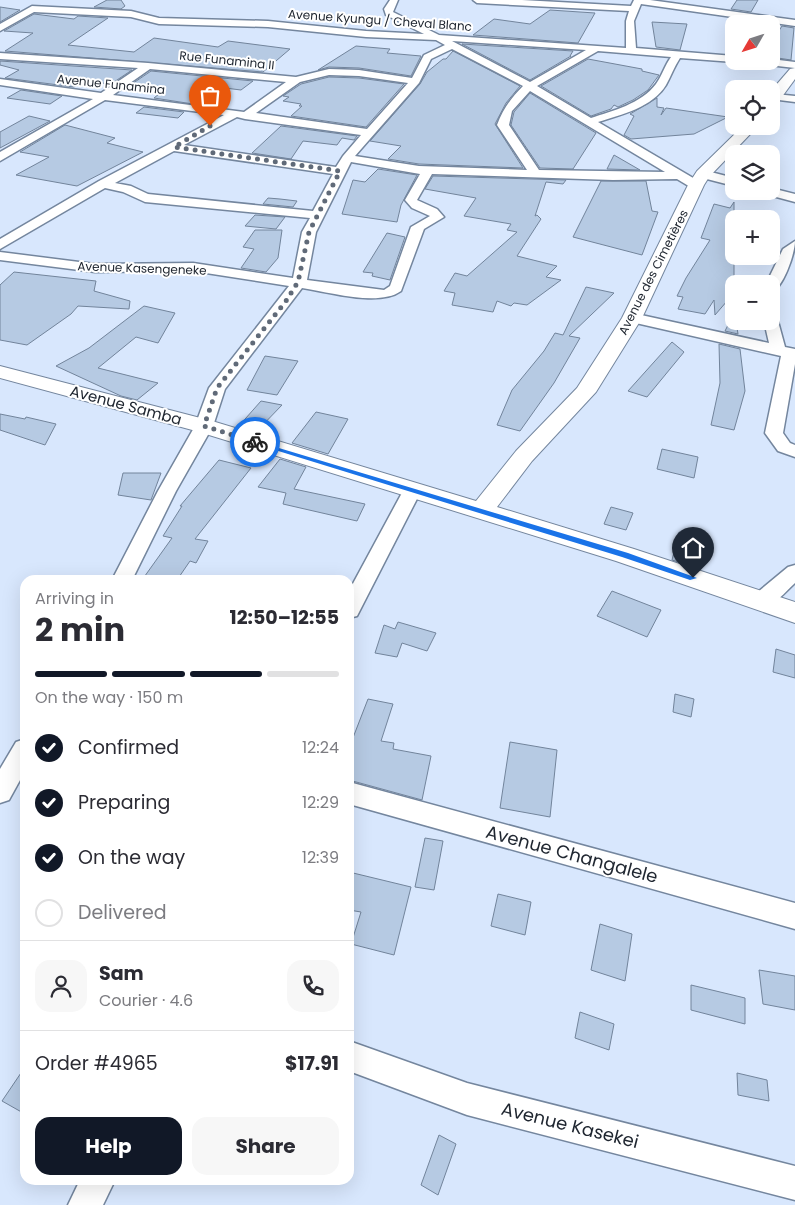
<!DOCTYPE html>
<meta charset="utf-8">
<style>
:root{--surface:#fff;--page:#f7f7f7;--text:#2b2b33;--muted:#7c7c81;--line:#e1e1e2;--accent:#111827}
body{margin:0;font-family:Poppins,sans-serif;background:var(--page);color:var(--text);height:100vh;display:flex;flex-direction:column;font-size:19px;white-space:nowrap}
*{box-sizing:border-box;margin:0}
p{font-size:16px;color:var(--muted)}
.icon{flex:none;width:28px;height:28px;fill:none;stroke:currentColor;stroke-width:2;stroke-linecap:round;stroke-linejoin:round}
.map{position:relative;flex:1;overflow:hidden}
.panel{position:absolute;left:20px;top:575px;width:334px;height:610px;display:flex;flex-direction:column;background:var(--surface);border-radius:15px;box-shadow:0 5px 20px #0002}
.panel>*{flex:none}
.needle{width:32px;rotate:231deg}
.buttons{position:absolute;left:725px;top:15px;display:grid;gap:10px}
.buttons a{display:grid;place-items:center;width:55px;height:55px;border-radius:10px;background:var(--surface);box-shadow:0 5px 20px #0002;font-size:25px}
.pin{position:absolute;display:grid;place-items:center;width:42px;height:42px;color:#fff;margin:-51px -21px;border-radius:50% 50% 50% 0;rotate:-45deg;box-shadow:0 0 5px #0007}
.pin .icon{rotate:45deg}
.courier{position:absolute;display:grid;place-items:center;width:50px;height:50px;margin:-25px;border:4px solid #1a73e8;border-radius:50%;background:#fff;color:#222;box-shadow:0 1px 6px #0007}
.summary em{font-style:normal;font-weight:700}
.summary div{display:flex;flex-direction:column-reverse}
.summary{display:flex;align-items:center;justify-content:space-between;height:85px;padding:0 15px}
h1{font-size:32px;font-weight:700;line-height:38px}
.bar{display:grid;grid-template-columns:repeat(4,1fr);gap:8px 5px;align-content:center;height:60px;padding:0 15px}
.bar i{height:6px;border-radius:4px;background:var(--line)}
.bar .current{background:var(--accent)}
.bar p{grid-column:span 4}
.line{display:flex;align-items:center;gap:12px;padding:0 15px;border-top:1px solid var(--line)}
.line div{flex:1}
.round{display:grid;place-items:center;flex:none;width:52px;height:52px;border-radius:15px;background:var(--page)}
ol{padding:0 15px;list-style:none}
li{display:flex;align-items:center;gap:15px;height:55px}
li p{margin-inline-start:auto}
li .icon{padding:5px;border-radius:50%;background:var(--accent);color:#fff;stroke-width:4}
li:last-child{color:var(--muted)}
li i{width:28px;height:28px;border:2px solid var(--line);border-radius:50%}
.primary-button{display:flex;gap:10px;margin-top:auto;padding:10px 15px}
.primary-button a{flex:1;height:58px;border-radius:15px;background:var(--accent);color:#fff;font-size:20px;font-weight:700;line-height:58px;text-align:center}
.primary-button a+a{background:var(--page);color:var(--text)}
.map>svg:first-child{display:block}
</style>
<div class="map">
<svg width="795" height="1205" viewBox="0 0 795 1205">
<rect width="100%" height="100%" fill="#d8e7fd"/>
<g fill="#b6cae3" stroke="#72849b">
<polygon points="107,0 121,0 125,6 121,9 94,7"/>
<polygon points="737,0 758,0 751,12 731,9"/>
<polygon points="0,7 20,10 0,22"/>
<polygon points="550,10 595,13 578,43 473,35 494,19 530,24"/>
<polygon points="34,14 74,19 78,16 108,18 68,45 134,52 154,38 218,47 228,41 290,49 263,72 5,51 33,33 4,31"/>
<polygon points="652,22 687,24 680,50 656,47"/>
<polygon points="782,26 794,28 791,60 771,57 771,43"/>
<polygon points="462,44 573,51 570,56 571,56 530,80"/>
<polygon points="356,46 390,49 387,53 421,56 411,76 359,68 329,67 318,70"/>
<polygon points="453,51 520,86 506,103 495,124 523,168 419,164 388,159 401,146 370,141 420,84 427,72 443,59 446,59"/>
<polygon points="588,59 642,69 642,71 659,75 648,90 633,100 618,107 614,105 611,109 591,116 541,86"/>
<polygon points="0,61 132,70 111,84 83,81 74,87 5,78 19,70 0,65"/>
<polygon points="151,71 253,81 241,90 225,88 213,96 209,96 193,104 154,98 165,89 129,86"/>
<polygon points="329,77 359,78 404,84 366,127 291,116 302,106 299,106 301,104 283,101 289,97 283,96 301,84"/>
<polygon points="21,90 62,96 50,104 7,98"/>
<polygon points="530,93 596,133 573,169 540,168 511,125 514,112"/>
<polygon points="657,98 657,107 664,108 661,115 666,108 728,117 694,134 631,139 624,135 634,116 630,114"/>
<polygon points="144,107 184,112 178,118 136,113"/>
<polygon points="29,116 50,121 0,148 0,132"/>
<polygon points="65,125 115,138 107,143 143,152 77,186 16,175 49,157 20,152"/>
<polygon points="281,126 357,136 354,140 342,138 337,145 303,141 291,159 252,153"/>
<polygon points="614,155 640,170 607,169"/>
<polygon points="378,169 417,175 401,205 397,222 342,214 353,180 365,182"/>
<polygon points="433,176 566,180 563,184 546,182 535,216 537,215 541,219 517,256 557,266 546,277 561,280 527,305 514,303 511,306 497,301 493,312 452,305 455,293 444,291 455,273 467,276 517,232 507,230 511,224 464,216 476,198 425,189"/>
<polygon points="601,181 646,181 652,211 658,212 642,255 573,237"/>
<polygon points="268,198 280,199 297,201 293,207 263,204"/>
<polygon points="734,202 734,293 715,315 714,300 705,314 678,309 683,297 677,296 686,278 710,240 701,238 714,204 730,208"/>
<polygon points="255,215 285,217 276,229 245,226"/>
<polygon points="255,230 282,230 278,258 266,272 241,268 254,249 243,247"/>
<polygon points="387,233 405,237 390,280 372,276 373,273 363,272"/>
<polygon points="14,272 96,281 94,291 130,301 129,309 78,306 71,314 27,345 0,340 0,285"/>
<polygon points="586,287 614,293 569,336 580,338 554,383 520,431 497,425 512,390 544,351 555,333 563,335"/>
<polygon points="144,306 175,313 158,343 136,337 98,368 158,383 137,400 121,396 56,366 89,348"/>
<polygon points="734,313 734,321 736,321 738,334 725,331"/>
<polygon points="672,342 684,352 647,397 628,391"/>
<polygon points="719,344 740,349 745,391 734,430 711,425 720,383"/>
<polygon points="265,356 298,361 277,395 247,390"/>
<polygon points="261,401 282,405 256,432 238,427"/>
<polygon points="316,412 348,419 328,454 292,443"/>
<polygon points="0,414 25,419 26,417 56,424 45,445 0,430"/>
<polygon points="662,449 698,457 694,478 657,469"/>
<polygon points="280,459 306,467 294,489 365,504 357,521 283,504 286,493 258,487"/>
<polygon points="219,460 251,468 195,539 208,541 196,563 190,561 177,580 142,580 172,538 163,536 182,506 180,506"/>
<polygon points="123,473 161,473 151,500 118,495"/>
<polygon points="611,507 633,513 626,530 604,524"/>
<polygon points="679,532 702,538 695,567 672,560"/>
<polygon points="612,591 661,610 647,637 597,616"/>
<polygon points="398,622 436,633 427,651 402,643 397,657 375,653 384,625 395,629"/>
<polygon points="776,649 795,655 795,678 773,672"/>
<polygon points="675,694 694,699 691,717 673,712"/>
<polygon points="368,699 393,704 381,741 394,743 393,749 431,756 422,800 349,780 349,748"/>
<polygon points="510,742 557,750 550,817 500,808"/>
<polygon points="425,838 443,841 434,890 415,887"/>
<polygon points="349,872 411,887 394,955 351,944 361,912 349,910"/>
<polygon points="498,894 531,902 525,935 491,926"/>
<polygon points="600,924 632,934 625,981 591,970"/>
<polygon points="759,970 795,976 795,1010 763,1004"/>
<polygon points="691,985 745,998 745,1024 691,1010"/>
<polygon points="580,1012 614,1024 609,1050 575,1038"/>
<polygon points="25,1067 25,1114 2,1101"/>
<polygon points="737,1073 767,1080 769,1101 738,1095"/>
<polygon points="439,1135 456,1144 438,1195 421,1185"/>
</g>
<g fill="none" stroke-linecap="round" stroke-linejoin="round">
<defs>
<g id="street">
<path d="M390 0H398L393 12 439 35 626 48V21L629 11 477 3 473 0H522L631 6 634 0H650L795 20V26L641 4 634 21 636 48 734 56V61H737L734 62 680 58C674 67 671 76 666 85 653 107 621 115 598 122L700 182 702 185 700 188H692L677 179 613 180 432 174 417 200 437 209 444 217 424 229 401 291C379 307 329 292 302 288L225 389 213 426 176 491 132 580H112L158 491 195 426 209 388 289 286 193 271 95 272 0 260V252L95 264 193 263 293 278 302 232 310 218 145 202 123 192 105 188 0 249V239L99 181 224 115 105 100 0 161V152L93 99 0 85V79L101 93 138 68 0 59V53L148 63 296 77 329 69 359 70 412 78 424 55 445 45 436 40 366 37 268 27 159 24 131 17 34 12 0 31V24L32 6 131 11 159 18 268 21 366 31 424 34 386 15 384 9ZM452 41 586 50 530 82ZM452 49 523 86C511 98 503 109 497 125L527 170 419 166 355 156 419 83 431 59ZM598 51 671 57C665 65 662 76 656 84 641 104 612 111 591 118L537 86ZM150 69 286 82 244 112 113 95ZM329 75 359 76 408 83 367 129 256 113 300 82ZM530 91 665 172 539 170 509 125 512 111ZM237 117 245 119 361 135 343 156 336 167 184 145ZM174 151 333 174 313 211 148 194 131 186 115 183ZM351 162 420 174 405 200 412 208 430 216 411 227 390 286 384 290 307 280 316 232Z"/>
<polygon points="771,59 795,62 795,68 760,64 755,61 771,61"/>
<polygon points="775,94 795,96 795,102 771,99 771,95"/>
<polygon points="703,170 734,178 734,186 699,177 697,174 699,171"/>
<polygon points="771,188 795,194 795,202 765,194 763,191 771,191"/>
<path d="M795 241C795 253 783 289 771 292V284H766L783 249Z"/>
<polygon points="632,313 769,343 764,321 771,321 771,313 776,314 785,347 795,349 795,364 783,433 790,443 795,445 795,457 778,451 765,433 781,356 627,321 624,318"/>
<polygon points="412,485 419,487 421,491 357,616 349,618 349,591 403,491 405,487"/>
<path d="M795 565V583C783 594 770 612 753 606L750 601 753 596 788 567Z"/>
<polygon points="25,739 25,771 9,800 0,803 0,769 16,742"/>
<polygon points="349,782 795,903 795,929 349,804"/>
<polygon points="349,1041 467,1083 795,1166 795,1200 467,1115 349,1071"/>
<polygon points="80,1180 115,1180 103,1205 68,1205"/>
</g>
<g id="secondary">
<polygon points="795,68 795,79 776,105 771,106 771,91 790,69"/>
<polygon points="743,126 758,126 709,177 704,185 642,318 596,392 532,461 497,507 634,549 795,602 795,623 616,561 196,431 0,378 0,366 212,421 476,501 516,451 577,388 622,318 688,185 697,171"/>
</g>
</defs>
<use href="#street" stroke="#74869e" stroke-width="3"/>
<use href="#secondary" stroke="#74869e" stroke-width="2"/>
<use href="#street" fill="#fff" fill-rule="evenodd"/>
<use href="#secondary" fill="#fff" fill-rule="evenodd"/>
</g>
<polygon fill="#1a73e8" points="252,440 628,553 697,578 690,580 622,557 252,443"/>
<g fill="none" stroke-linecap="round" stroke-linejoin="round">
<polyline stroke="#606a78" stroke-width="5" stroke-dasharray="0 9" points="210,126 174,147 340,171 309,232 298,282 286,301 217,388 204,426 255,442"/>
</g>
<g text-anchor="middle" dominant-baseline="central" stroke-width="4" stroke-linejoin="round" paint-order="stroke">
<g font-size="12" fill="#202731" stroke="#fff">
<text transform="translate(380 20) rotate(4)">Avenue Kyungu / Cheval Blanc</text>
<text transform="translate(227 60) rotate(6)">Rue Funamina II</text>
<text transform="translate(111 84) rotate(6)">Avenue Funamina</text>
<text transform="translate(142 268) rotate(2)">Avenue Kasengeneke</text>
<text transform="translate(653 272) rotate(-63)">Avenue des Cimetières</text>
</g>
<g font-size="15" fill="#202731" stroke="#fff">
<text transform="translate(126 405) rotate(15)">Avenue Samba</text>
</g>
<g font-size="18" fill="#202731" stroke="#fff">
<text transform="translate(572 854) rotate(15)">Avenue Changalele</text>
<text transform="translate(570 1125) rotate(14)">Avenue Kasekei</text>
</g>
</g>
</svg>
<div class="buttons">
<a><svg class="needle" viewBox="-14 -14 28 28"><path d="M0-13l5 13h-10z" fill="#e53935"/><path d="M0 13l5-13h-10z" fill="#7c7c81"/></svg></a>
<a><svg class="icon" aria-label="locate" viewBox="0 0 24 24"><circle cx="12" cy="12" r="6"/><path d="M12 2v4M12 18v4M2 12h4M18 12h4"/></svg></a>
<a><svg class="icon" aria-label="layers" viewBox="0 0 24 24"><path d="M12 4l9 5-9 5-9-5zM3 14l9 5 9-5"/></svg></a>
<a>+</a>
<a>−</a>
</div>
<div class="pin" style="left:210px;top:126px;background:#ea580c"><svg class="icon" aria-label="bag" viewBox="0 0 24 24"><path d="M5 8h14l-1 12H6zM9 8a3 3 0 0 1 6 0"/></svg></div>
<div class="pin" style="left:693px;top:578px;background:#1f2937"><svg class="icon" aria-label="home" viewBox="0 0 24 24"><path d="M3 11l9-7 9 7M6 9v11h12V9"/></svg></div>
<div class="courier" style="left:255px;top:442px"><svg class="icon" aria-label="bike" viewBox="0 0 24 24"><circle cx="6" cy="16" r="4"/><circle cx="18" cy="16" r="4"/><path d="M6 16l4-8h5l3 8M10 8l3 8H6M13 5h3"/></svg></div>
<section class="panel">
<div class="summary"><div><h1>2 min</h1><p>Arriving in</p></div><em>12:50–12:55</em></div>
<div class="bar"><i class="current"></i><i class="current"></i><i class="current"></i><i></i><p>On the way · 150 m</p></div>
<ol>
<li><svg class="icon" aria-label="check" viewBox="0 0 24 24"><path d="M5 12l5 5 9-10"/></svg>Confirmed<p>12:24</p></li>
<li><svg class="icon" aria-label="check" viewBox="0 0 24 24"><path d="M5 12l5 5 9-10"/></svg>Preparing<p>12:29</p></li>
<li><svg class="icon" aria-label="check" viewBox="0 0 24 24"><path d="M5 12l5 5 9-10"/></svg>On the way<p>12:39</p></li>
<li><i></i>Delivered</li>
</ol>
<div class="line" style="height:90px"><a class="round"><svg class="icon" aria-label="person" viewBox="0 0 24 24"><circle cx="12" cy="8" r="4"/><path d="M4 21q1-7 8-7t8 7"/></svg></a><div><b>Sam</b><p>Courier · 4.6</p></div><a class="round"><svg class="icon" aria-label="phone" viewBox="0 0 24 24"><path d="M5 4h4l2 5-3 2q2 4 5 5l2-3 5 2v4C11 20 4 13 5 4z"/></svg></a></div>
<div class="line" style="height:65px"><div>Order #4965</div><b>$17.91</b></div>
<div class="primary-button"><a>Help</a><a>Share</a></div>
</section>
</div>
